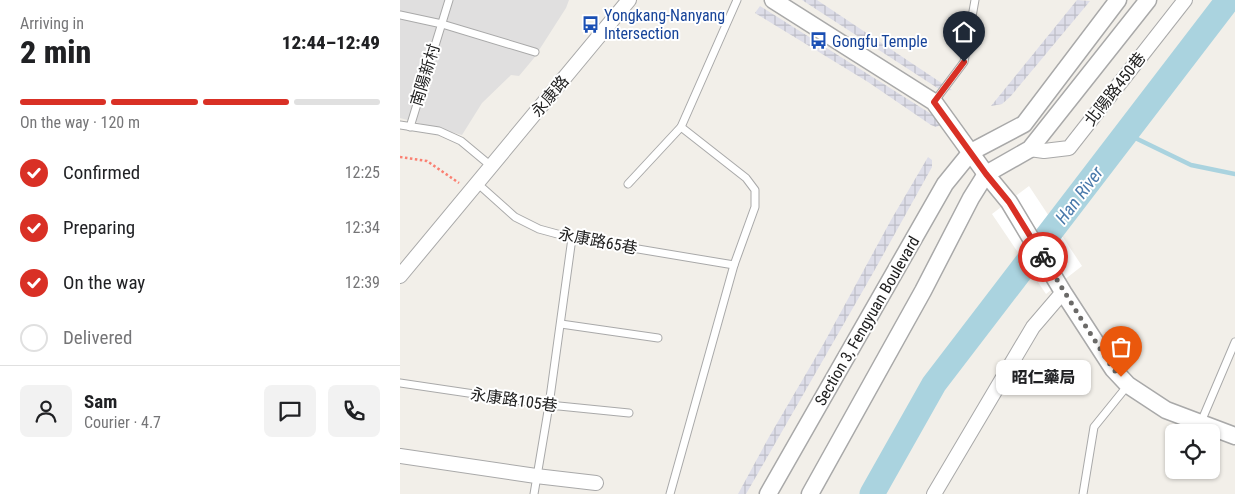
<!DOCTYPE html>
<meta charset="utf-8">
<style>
:root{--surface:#fff;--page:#f2f2f2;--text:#202124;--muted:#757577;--line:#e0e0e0;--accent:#d93025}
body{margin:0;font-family:"Roboto Condensed","Noto Sans TC",sans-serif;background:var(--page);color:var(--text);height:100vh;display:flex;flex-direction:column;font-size:19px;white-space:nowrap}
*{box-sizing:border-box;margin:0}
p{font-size:16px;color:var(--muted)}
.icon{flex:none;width:28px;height:28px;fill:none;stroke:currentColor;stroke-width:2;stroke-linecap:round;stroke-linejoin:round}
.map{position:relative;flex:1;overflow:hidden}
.panel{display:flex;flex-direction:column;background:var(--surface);width:400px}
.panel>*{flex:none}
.buttons{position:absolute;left:765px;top:424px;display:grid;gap:10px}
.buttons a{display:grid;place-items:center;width:55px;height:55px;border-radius:8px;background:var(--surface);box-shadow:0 1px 4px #0004;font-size:25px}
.pin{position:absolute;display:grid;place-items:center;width:42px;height:42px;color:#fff;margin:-51px -21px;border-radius:50% 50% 50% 0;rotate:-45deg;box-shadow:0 0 5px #0007}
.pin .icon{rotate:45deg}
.courier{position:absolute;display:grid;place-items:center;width:50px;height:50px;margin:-25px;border:4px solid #d93025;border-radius:50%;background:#fff;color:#222;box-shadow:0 1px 6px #0007}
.bubble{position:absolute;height:35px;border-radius:8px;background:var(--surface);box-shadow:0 1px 4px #0004;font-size:16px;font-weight:800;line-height:35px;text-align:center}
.overview em{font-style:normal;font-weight:800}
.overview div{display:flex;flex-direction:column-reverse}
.overview{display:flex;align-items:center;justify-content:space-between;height:85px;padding:0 20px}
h1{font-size:32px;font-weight:800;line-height:38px}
.bar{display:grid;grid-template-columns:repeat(4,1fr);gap:8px 5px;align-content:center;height:60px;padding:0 20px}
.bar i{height:6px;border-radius:4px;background:var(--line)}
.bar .on{background:var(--accent)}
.bar p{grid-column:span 4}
.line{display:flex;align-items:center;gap:12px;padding:0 20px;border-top:1px solid var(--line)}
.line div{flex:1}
.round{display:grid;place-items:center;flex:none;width:52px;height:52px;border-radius:8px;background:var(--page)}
ol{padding:0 20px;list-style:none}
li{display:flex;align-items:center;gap:15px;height:55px}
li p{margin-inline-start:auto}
li .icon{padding:5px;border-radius:50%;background:var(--accent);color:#fff;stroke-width:4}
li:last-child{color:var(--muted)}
li i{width:28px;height:28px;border:2px solid var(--line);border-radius:50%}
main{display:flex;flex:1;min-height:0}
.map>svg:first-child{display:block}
</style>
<main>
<section class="panel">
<div class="overview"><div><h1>2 min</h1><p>Arriving in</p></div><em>12:44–12:49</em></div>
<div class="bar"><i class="on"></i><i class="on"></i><i class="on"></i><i></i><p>On the way · 120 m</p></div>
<ol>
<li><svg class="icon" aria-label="check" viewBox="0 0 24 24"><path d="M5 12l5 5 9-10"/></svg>Confirmed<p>12:25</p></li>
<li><svg class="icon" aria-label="check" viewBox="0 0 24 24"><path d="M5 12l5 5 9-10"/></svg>Preparing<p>12:34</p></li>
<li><svg class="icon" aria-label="check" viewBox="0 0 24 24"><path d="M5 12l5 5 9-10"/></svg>On the way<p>12:39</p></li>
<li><i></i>Delivered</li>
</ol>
<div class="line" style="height:90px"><a class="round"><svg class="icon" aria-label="person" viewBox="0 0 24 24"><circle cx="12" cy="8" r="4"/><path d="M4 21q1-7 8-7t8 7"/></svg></a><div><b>Sam</b><p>Courier · 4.7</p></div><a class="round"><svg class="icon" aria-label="chat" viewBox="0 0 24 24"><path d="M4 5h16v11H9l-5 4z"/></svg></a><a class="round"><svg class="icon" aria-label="phone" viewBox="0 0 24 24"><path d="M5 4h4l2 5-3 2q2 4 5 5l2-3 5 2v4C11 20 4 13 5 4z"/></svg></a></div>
</section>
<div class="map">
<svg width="835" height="494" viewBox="0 0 835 494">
<defs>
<pattern id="plaza-grid" width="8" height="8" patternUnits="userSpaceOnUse" patternTransform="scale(1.25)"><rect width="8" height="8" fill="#dddde8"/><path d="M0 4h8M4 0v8" fill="none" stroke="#bdbdc7"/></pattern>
</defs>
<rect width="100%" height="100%" fill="#f2efe9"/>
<polygon fill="#e0dfdf" points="0,0 169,0 166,8 134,58 119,76 111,75 82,103 62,135 0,118"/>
<g fill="url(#plaza-grid)">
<polygon points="402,0 417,0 552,90 542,91"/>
<polygon points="677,0 690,1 610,97 602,104 591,106"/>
<polygon points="360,6 536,117 543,124 536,127 531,125 468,82 355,13"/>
<polygon points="528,157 532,160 532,167 473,273 346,494 338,494 369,437 424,343 491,220"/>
</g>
<polygon fill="#fff" points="629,186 682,266 646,294 592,214"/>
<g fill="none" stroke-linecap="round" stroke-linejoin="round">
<polyline stroke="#aad3df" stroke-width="4.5" points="725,133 791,165 835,174"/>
<polyline stroke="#aad3df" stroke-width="25" points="472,494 534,384 828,0"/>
<defs>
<g id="service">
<polyline points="0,15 42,24 135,52"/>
<polyline points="534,102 564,62 575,0"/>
<polyline points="0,125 39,131 61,141 91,166"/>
<polyline points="10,127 49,0"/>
<polyline points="77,183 115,217 139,229 172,238 334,265"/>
<polyline points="228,184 281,127 337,0"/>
<polyline points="161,324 258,338"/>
<polyline points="0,383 149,405 229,413"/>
<polyline points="801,422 835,342"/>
<polyline points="134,494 149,405 172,238"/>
<polyline points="270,494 334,265 355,207 355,190 346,178 281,127"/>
<polyline points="683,494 694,427 728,385"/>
</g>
<g id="minor">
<polyline points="630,149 644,151 669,148 785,0"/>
<polyline points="0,276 229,0"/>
<polyline points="0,456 136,476 196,483"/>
<polyline points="534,494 633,327 663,292"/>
</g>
<g id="tertiary">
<polyline points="373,0 534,102 586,174 609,202 663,292 713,369 728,385 766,410 835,436"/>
<polyline points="368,494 545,184 571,152 624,124 718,0"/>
<polyline points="410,494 523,291 571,198 586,174 630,149 748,0"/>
</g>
</defs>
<use href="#service" stroke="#a9a9a9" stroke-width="9"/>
<use href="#minor" stroke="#a9a9a9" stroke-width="16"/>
<use href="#tertiary" stroke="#a9a9a9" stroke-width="19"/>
<polyline stroke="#fa8072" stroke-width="2.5" stroke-dasharray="2.5 2.5" stroke-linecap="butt" points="0,157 27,161 59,183"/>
<use href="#service" stroke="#fff" stroke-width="7"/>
<use href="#minor" stroke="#fff" stroke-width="14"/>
<use href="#tertiary" stroke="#fff" stroke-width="16"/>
</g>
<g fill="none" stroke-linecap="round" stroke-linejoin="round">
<polyline stroke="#6b6a68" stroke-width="5" stroke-dasharray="0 9" points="643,257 683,322 713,369 721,377"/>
<polyline stroke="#d93025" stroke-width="6" points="564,62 534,102 586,174 609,202 643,257"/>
</g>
<defs>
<symbol id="bus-bare" viewBox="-9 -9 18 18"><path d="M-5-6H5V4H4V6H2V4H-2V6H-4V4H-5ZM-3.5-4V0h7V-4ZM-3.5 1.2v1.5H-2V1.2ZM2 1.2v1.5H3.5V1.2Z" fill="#1a4fb4" stroke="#fff" stroke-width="2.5" paint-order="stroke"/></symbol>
</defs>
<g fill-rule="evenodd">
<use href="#bus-bare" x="178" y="12" width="25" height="25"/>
<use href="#bus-bare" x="406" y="28" width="25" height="25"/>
</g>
<g text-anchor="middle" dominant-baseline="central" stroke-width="4" stroke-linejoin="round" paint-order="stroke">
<g font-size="16" fill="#164399" stroke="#fff" text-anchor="start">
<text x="204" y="15">Yongkang-Nanyang<tspan x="204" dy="18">Intersection</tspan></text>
<text x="432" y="41">Gongfu Temple</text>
</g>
<g font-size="16" fill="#222" stroke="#fff">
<text transform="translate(25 75) rotate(-73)">南陽新村</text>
<text transform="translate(715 89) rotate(-52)">北陽路450巷</text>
<text transform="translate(150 96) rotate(-50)">永康路</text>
<text transform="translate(198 241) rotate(11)">永康路65巷</text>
<text transform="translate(467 321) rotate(-60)">Section 3, Fengyuan Boulevard</text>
<text transform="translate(114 400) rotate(8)">永康路105巷</text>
</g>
<g font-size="18" font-style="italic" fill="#4a7aab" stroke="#fff">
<text transform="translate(679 195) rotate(-53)">Han River</text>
</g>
</g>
</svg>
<div class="buttons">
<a><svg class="icon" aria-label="locate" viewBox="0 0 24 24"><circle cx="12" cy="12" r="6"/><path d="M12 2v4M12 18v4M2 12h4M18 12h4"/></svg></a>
</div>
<div class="pin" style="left:721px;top:377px;background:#ea580c"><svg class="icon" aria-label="bag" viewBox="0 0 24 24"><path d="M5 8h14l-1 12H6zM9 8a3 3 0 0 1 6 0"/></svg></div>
<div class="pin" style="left:564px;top:62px;background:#1f2937"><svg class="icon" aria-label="home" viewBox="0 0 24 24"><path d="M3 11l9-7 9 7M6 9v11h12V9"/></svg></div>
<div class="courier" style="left:643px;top:257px"><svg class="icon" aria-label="bike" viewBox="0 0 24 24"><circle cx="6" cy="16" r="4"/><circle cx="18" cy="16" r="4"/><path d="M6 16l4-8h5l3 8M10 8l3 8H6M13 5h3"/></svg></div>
<div class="bubble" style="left:596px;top:360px;width:95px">昭仁藥局</div>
</div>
</main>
